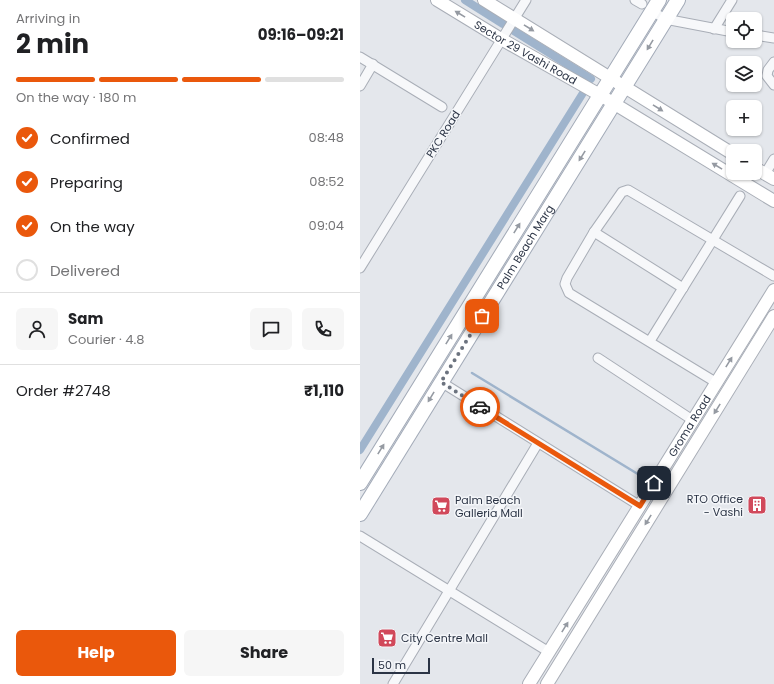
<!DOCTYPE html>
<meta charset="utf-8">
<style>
:root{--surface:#fff;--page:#f6f6f6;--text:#202124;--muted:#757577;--line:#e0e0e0;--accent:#ea580c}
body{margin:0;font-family:Poppins,sans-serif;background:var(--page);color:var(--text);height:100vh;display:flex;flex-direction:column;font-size:15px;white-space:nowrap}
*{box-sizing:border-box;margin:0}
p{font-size:13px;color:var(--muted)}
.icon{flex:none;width:22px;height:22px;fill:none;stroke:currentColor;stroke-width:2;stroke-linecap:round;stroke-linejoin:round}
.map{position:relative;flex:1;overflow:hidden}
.side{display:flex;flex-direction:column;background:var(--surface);width:360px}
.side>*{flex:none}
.controls{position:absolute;left:366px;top:12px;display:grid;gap:8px}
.controls a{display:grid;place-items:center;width:36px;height:36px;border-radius:6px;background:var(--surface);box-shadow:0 1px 3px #0004;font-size:20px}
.scale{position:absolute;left:12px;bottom:10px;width:58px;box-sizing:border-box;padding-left:4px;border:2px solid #2b3445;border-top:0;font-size:11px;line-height:14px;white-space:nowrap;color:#2b3445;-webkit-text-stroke:3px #f4f6f9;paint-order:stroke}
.pin{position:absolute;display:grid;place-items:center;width:34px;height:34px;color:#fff;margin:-17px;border-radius:8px;box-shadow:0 2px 6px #0006}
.courier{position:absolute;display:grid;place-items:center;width:40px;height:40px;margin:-20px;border:3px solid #ea580c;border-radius:50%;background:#fff;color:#222;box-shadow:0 1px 5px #0007}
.headline em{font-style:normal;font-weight:700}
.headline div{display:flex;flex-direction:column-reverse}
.headline{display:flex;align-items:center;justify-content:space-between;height:68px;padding:0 16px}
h1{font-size:26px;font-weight:700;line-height:30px}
.bar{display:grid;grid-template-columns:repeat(4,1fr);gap:6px 4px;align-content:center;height:48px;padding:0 16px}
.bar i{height:5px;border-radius:3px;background:var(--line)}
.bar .selected{background:var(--accent)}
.bar p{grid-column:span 4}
.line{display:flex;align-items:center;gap:10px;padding:0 16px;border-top:1px solid var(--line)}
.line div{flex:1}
.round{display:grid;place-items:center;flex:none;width:42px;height:42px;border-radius:6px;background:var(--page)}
ol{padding:0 16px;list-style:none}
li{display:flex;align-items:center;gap:12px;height:44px}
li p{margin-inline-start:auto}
li .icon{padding:4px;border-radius:50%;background:var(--accent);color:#fff;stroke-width:4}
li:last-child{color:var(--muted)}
li i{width:22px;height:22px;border:2px solid var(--line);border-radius:50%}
.action{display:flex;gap:8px;margin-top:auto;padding:8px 16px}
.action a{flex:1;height:46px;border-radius:6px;background:var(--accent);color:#fff;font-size:16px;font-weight:700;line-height:46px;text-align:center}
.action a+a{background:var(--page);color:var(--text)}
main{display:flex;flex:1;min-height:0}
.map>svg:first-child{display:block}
</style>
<main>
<section class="side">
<div class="headline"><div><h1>2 min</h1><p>Arriving in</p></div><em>09:16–09:21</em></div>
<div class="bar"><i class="selected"></i><i class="selected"></i><i class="selected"></i><i></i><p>On the way · 180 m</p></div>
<ol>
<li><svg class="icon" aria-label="check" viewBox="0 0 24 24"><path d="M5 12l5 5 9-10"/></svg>Confirmed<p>08:48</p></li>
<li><svg class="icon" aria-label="check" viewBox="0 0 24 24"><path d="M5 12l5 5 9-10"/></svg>Preparing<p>08:52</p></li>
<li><svg class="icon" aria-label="check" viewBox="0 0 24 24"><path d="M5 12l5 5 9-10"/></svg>On the way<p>09:04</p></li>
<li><i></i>Delivered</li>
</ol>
<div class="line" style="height:72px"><a class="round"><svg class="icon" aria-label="person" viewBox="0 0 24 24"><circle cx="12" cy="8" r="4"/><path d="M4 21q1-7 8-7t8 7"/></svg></a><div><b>Sam</b><p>Courier · 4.8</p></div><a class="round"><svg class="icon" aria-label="chat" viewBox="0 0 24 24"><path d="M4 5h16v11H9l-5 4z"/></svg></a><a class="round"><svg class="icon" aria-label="phone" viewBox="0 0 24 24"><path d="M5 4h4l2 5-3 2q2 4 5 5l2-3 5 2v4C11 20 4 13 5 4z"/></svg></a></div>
<div class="line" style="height:52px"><div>Order #2748</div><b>₹1,110</b></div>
<div class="action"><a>Help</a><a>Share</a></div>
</section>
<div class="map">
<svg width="414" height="684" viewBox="0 0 414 684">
<rect width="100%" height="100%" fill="#e4e7ec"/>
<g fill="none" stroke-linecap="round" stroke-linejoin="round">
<polyline stroke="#9fb4cc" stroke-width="2.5" points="112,373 286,479"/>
<g stroke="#9fb4cc" stroke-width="8">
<polyline points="105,0 143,24"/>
<polyline points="154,31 231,79"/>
<polyline points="0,450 223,93"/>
</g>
<defs>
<g id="minor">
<polyline points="275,0 282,4"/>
<polyline points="292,11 305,19 373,32"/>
<polyline points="354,29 372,0"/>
<polyline points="395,35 414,38"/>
<polyline points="0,57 82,107"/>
<polyline points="414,62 408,70 407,76 414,85"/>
<polyline points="0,86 13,64"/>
<polyline points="405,174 414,159"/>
<polyline points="234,232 323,288"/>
<polyline points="0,268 166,0"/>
<polyline points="290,341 380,196"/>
<polyline points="238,358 334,421"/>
<polyline points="81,382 280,506"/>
<polyline points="357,383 209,293 205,284 207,278 234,232 262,192 268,190 414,276"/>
<polyline points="0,536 189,652"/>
<polyline points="33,684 178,443"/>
</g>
<g id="secondary">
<path id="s1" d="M77 0 141 39 240 95 414 201"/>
<polyline points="124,0 373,154"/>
<polyline points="395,168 414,179"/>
<path id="s2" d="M169 684 414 290"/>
<polyline points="187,684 414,316"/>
</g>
<g id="primary">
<polyline points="0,483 299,0"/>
<path id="s3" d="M0 514 318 0"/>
</g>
</defs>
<use href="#minor" stroke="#a9aeb7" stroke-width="11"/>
<use href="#secondary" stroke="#a9aeb7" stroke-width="14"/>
<use href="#primary" stroke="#a3abb8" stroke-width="16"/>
<use href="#minor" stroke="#f7f8fa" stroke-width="9"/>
<use href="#secondary" stroke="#fff" stroke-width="12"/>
<use href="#primary" stroke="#fff" stroke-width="14"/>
</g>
<defs><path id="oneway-solid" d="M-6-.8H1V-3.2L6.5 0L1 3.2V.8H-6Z"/></defs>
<g fill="#959aa2">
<use href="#oneway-solid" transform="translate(100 14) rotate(-149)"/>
<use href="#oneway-solid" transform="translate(169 28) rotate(32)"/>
<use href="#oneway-solid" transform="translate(290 45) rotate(121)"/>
<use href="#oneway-solid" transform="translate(298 108) rotate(32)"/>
<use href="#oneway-solid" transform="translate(222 156) rotate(122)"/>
<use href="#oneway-solid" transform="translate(357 166) rotate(-149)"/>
<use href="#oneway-solid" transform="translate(157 228) rotate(-58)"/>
<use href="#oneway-solid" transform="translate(89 339) rotate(-58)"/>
<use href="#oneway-solid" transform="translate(369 362) rotate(-58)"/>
<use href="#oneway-solid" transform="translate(71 397) rotate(121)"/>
<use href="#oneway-solid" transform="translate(357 409) rotate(122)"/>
<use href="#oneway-solid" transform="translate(21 449) rotate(-58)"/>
<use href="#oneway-solid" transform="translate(288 520) rotate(122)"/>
<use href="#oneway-solid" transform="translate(205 627) rotate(-58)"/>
</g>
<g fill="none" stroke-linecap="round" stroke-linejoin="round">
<polyline stroke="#6c737f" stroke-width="4" stroke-dasharray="0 7.2" points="120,407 81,382 122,316"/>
<polyline stroke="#ea580c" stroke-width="5" points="120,407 280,506 294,483"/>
</g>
<defs>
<symbol id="building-square" viewBox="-11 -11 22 22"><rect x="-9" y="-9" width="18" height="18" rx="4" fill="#d1495b" stroke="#f4f6f9"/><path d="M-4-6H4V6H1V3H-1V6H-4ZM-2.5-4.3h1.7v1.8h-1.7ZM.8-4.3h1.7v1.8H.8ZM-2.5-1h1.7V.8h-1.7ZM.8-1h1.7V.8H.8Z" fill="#fff"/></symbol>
<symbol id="supermarket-square" viewBox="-11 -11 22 22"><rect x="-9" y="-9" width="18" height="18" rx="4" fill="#d1495b" stroke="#f4f6f9"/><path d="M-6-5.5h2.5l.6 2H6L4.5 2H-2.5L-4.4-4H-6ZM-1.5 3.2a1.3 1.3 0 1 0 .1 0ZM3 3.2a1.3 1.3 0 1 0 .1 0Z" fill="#fff"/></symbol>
</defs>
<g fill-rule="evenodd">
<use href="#building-square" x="386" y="494" width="22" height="22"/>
<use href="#supermarket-square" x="70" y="495" width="22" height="22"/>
<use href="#supermarket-square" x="16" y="627" width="22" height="22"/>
</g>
<g text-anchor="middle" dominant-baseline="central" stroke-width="3" stroke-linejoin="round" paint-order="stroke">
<g font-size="11" fill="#2b3445" stroke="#f4f6f9">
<text stroke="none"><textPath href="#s1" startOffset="103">Sector 29 Vashi Road</textPath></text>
<text transform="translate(83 134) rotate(-58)">PKC Road</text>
<text stroke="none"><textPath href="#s3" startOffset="314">Palm Beach Marg</textPath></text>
<text stroke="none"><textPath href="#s2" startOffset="304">Groma Road</textPath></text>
</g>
<g font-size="11" fill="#2b3445" stroke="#f4f6f9" text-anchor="start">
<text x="383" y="499" text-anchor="end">RTO Office<tspan x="383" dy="13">- Vashi</tspan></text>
<text x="95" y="500">Palm Beach<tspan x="95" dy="13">Galleria Mall</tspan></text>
<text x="41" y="638">City Centre Mall</text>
</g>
</g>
</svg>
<div class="controls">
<a><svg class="icon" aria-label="locate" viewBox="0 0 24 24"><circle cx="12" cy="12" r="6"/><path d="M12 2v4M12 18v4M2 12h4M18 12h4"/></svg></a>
<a><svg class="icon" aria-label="layers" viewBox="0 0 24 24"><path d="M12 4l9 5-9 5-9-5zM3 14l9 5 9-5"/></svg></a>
<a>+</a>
<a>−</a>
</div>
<div class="scale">50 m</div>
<div class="pin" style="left:122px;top:316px;background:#ea580c"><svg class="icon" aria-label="bag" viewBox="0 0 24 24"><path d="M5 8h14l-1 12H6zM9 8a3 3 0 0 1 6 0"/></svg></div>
<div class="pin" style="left:294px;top:483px;background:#1f2937"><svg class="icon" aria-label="home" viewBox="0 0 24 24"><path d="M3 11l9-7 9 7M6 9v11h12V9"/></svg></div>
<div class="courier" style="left:120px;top:407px"><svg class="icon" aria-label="car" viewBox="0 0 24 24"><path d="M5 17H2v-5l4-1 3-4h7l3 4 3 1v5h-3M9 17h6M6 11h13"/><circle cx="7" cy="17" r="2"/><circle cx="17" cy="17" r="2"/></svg></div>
</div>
</main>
